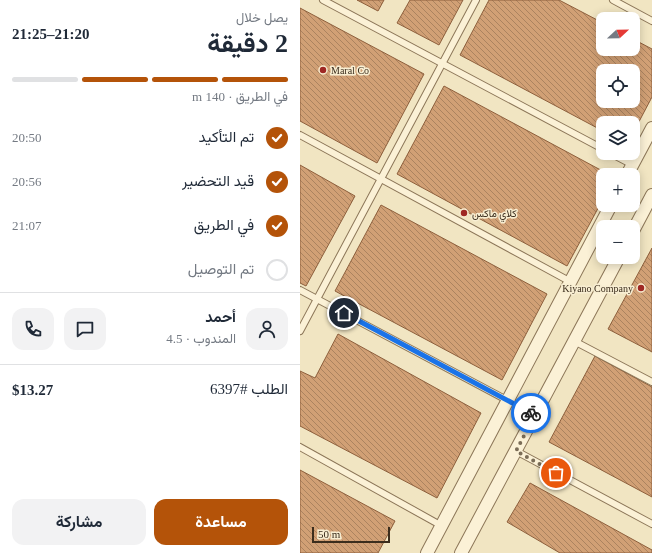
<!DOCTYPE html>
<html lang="ar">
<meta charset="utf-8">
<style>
:root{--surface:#fff;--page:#f2f2f3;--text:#1f2937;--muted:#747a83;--line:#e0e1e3;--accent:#b45309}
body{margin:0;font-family:"Times New Roman",Vazirmatn,serif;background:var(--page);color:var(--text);direction:rtl;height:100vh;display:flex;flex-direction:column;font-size:15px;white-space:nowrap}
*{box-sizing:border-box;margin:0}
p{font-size:13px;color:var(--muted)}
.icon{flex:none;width:22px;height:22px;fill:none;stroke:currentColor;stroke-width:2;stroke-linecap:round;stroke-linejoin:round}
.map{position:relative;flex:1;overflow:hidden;direction:ltr}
.side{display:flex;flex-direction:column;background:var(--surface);width:300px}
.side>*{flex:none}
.needle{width:26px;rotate:68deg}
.buttons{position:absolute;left:296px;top:12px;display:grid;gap:8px}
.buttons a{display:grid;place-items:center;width:44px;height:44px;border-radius:8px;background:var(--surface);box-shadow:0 2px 10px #0003;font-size:20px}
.scale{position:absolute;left:12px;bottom:10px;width:78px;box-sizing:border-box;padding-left:4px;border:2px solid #3b2d1d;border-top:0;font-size:11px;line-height:14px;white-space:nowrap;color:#3b2d1d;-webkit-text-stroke:3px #f8eed2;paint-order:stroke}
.pin{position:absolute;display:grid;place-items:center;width:34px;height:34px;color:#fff;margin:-17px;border:2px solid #fff;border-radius:50%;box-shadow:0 1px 4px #0007}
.courier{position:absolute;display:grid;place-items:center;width:40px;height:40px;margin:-20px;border:3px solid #1a73e8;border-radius:50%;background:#fff;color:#222;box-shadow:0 1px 5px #0007}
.headline em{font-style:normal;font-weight:700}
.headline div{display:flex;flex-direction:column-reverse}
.headline{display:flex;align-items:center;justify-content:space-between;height:68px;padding:0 12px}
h1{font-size:26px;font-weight:700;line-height:30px}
.bar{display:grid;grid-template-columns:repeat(4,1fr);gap:6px 4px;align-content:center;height:48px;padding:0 12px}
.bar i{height:5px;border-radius:3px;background:var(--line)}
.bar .on{background:var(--accent)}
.bar p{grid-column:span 4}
.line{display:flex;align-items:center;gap:10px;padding:0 12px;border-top:1px solid var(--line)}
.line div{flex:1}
.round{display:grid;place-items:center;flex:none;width:42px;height:42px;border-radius:12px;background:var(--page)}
ol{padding:0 12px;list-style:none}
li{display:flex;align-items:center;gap:12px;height:44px}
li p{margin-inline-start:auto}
li .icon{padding:4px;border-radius:50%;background:var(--accent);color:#fff;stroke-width:4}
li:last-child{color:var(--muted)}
li i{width:22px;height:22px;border:2px solid var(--line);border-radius:50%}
.primary-button{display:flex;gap:8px;margin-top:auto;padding:8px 12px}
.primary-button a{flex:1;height:46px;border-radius:12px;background:var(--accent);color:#fff;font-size:16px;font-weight:700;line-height:46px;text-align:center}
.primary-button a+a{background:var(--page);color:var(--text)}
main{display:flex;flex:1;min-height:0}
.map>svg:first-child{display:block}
</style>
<main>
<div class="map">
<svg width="352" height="553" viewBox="0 0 352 553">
<defs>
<pattern id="building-back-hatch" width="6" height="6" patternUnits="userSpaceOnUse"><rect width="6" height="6" fill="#d1a075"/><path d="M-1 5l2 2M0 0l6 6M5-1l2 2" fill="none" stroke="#ab835f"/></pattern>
</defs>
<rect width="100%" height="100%" fill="#f1e5c2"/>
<g fill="url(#building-back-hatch)" stroke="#8d5f3c" fill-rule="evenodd">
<polygon points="57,0 84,0 78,11"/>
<polygon points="110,0 163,0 139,45 97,23"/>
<path d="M189 0H259L303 23V49H333V39L352 49V97L333 133V123H303V131L160 55ZM303 71H333V101H303Z"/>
<polygon points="0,8 124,74 77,163 0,121"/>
<polygon points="144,86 310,175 303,175 303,199 267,266 97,174"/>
<polygon points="0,165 55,196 6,286 0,283"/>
<polygon points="81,205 247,294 202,380 35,291"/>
<polygon points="352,248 352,352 308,329"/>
<polygon points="38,334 181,413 137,498 0,426 0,371 15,378"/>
<polygon points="295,356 352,387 352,497 249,442"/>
<polygon points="0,470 95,521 78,553 0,553"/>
<polygon points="230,483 352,550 352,553 260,553 207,522"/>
</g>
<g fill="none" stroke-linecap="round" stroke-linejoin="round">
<defs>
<g id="lane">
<polyline points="23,0 303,149"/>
<polyline points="313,0 352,21"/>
<polyline points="0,135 271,282"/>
<polyline points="310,153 333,165"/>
<polyline points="0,290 235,415"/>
<polyline points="0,331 176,0"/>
<polyline points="274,341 352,382"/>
<polyline points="0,447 142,526"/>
<polyline points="216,451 352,524"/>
</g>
<g id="street">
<polyline points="327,175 352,128"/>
<polyline points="333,231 352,195"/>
<polyline points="127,553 311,205"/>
<polyline points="161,553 319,257"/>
</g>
</defs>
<use href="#lane" stroke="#8c7658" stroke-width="8"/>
<use href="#street" stroke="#8c7658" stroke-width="14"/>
<use href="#lane" stroke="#fbf1d6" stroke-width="6"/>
<use href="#street" stroke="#fbf1d6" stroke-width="12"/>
</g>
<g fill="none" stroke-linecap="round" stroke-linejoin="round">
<polyline stroke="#7b6d57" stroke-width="4" stroke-dasharray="0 7.2" points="231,413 235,415 216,451 256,473"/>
<polyline stroke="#1a73e8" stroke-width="5" points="44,313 231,413"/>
</g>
<g fill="#9f2824" stroke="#f8eed2" stroke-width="1.5">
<circle cx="23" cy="70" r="4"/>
<circle cx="164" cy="213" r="4"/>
<circle cx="341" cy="288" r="4"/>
</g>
<g text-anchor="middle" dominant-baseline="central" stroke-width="3" stroke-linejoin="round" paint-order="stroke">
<g font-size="10" fill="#3b2d1d" stroke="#f8eed2" text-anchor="start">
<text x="31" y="70">Maral Co</text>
<text x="172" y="213">كلاي ماكس</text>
<text x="333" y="288" text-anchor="end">Kiyano Company</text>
</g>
</g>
</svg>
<div class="buttons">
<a><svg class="needle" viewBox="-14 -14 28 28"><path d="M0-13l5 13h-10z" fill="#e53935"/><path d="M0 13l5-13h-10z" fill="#747a83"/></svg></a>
<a><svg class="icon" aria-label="locate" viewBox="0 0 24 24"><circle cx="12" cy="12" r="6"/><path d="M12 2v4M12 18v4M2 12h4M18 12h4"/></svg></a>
<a><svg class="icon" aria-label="layers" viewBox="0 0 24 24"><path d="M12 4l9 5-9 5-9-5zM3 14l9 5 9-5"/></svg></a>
<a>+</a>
<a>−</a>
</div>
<div class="scale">50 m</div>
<div class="pin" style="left:256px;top:473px;background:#ea580c"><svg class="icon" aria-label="bag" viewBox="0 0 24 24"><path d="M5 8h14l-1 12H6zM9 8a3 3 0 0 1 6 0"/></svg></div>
<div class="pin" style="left:44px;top:313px;background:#1f2937"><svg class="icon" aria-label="home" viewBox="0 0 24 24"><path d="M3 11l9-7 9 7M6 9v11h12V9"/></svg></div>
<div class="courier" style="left:231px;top:413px"><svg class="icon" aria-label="bike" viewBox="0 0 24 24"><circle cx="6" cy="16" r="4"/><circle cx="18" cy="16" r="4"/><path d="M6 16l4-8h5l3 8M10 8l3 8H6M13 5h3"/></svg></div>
</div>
<section class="side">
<div class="headline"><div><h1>2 دقيقة</h1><p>يصل خلال</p></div><em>21:20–21:25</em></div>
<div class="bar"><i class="on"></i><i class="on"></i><i class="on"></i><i></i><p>في الطريق · 140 m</p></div>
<ol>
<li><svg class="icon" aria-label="check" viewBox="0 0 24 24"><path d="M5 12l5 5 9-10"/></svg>تم التأكيد<p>20:50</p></li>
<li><svg class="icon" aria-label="check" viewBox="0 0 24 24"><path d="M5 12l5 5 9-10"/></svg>قيد التحضير<p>20:56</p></li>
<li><svg class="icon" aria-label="check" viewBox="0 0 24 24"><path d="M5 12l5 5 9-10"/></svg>في الطريق<p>21:07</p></li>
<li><i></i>تم التوصيل</li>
</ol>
<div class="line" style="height:72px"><a class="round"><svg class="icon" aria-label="person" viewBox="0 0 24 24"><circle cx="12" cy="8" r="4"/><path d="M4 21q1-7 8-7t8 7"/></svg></a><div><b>أحمد</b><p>المندوب · 4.5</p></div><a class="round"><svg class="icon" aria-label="chat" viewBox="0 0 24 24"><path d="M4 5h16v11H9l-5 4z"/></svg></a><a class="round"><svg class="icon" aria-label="phone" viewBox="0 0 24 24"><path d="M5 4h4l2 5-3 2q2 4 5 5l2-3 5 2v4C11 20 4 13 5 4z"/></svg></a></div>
<div class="line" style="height:52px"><div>الطلب #6397</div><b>$13.27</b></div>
<div class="primary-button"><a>مساعدة</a><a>مشاركة</a></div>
</section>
</main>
